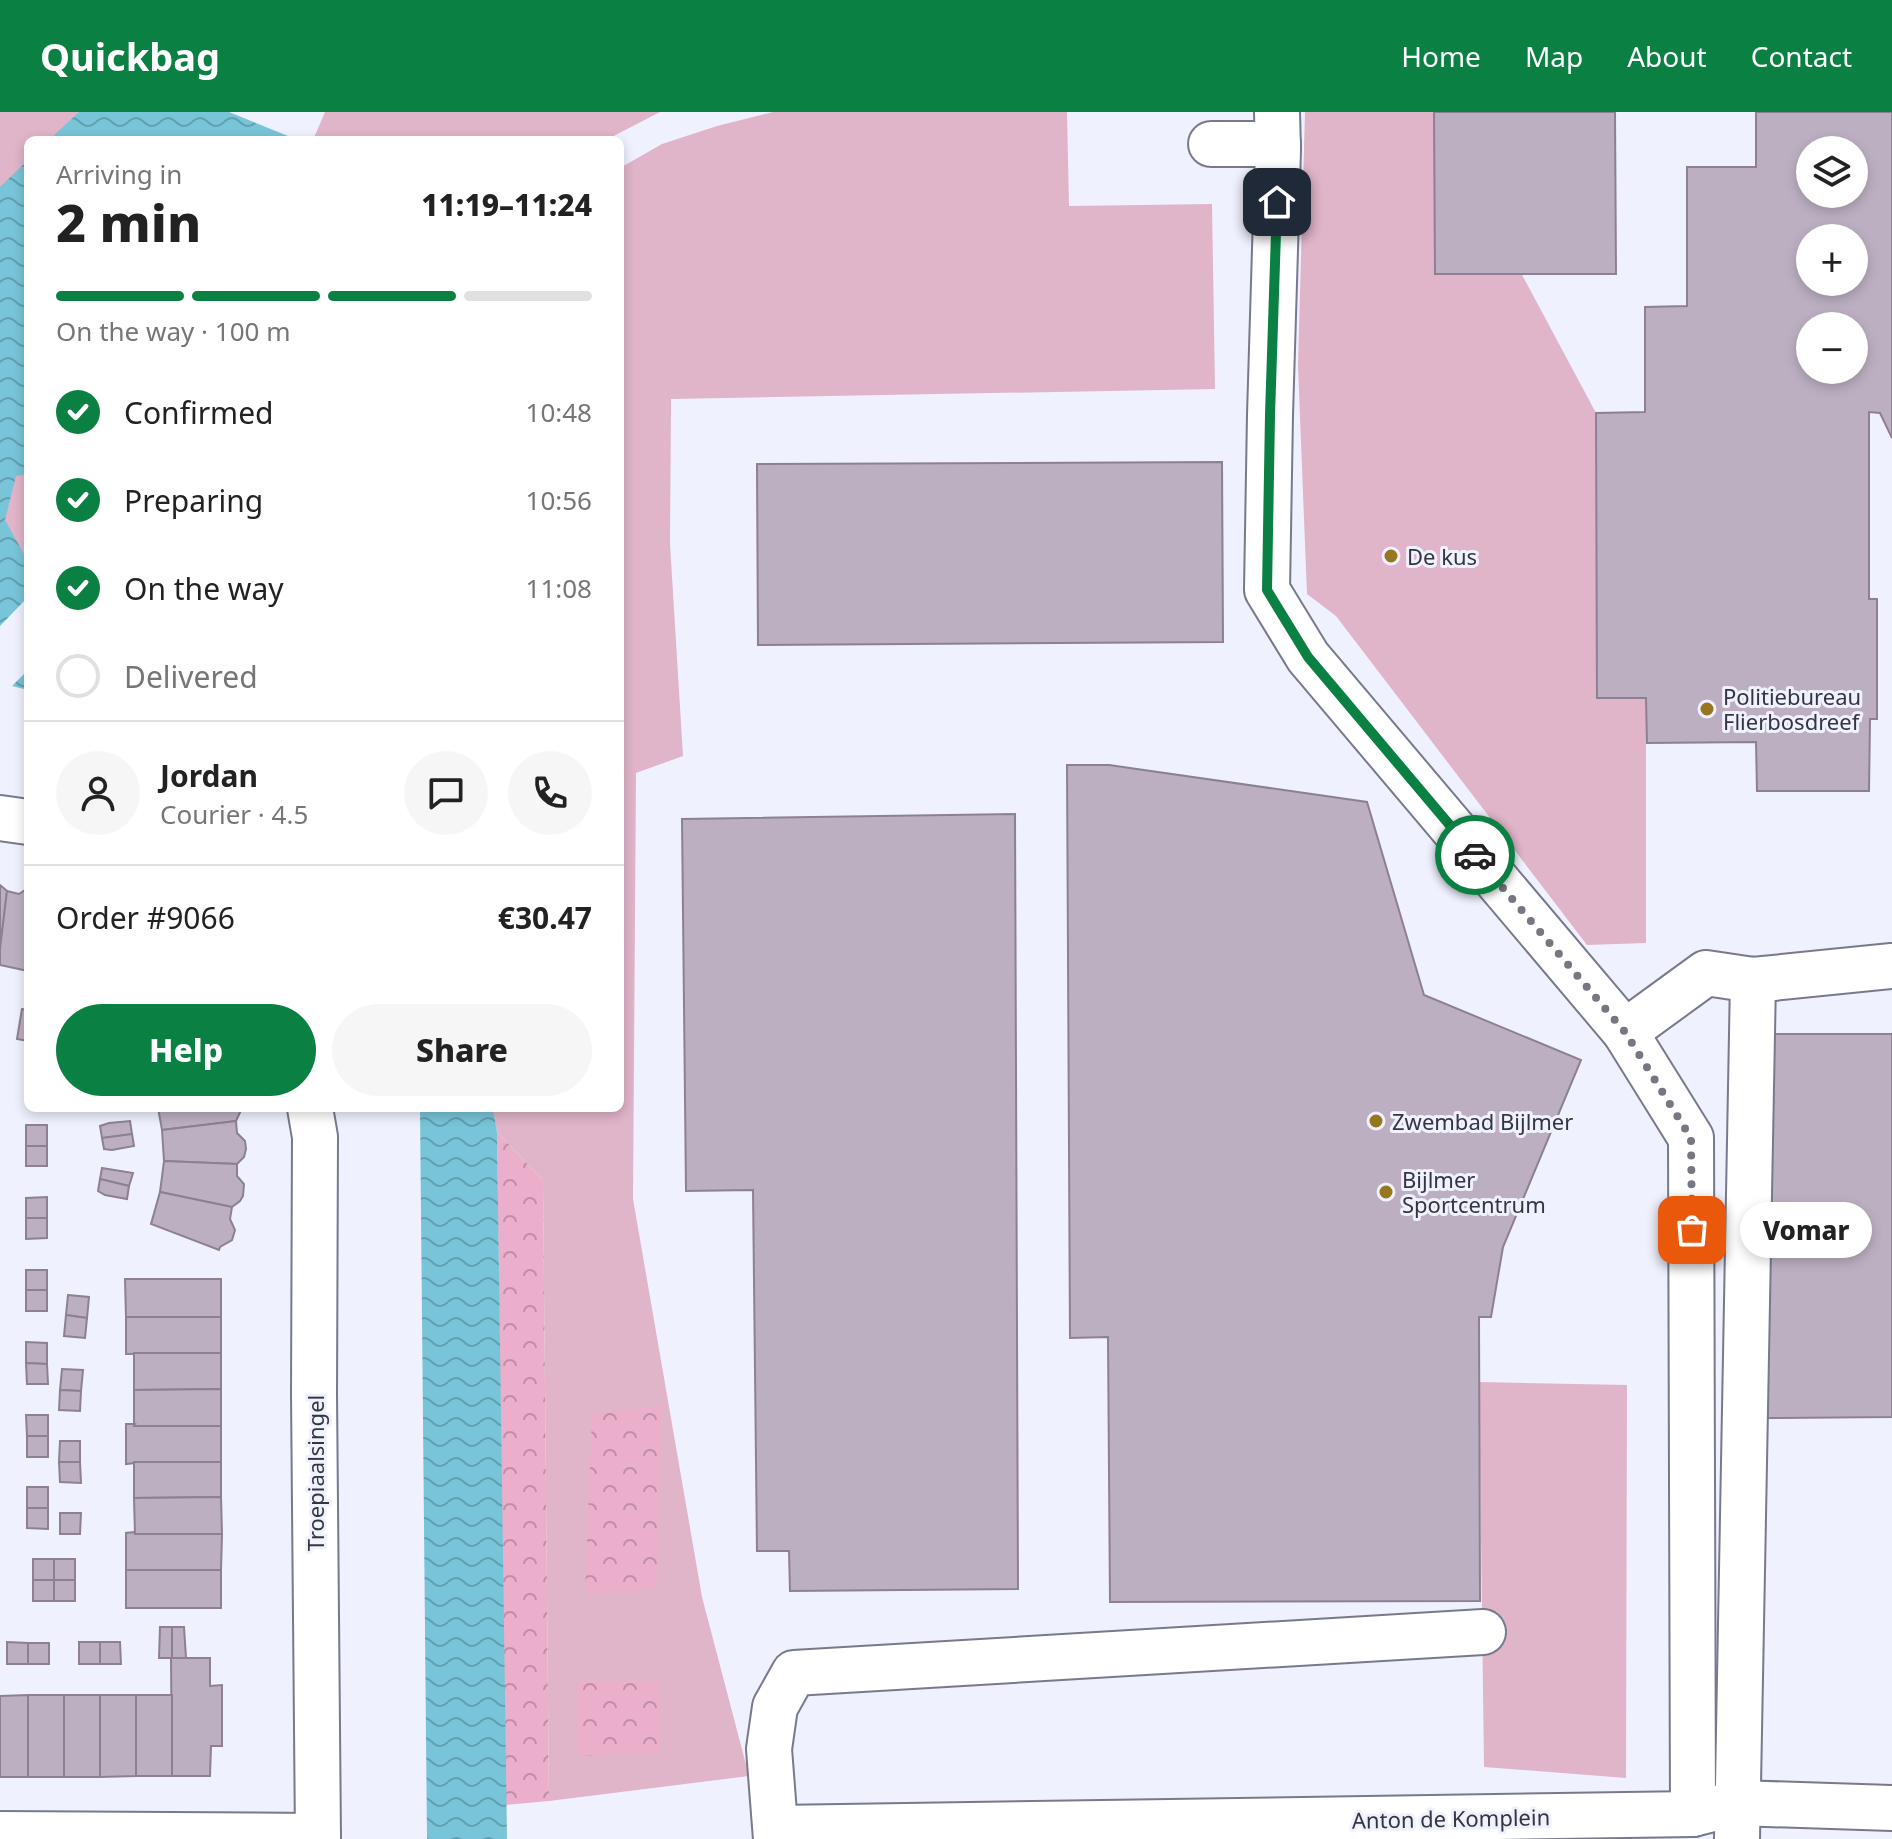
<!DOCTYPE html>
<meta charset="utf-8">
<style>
:root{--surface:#fff;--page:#f6f6f6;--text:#222;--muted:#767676;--line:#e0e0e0;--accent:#0b8043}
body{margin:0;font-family:"Noto Sans",sans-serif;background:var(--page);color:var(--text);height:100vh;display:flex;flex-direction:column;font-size:30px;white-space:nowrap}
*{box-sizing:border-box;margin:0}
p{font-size:26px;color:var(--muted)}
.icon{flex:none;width:44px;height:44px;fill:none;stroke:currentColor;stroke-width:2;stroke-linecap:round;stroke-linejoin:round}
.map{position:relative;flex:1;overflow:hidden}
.drawer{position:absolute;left:24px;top:24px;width:600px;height:976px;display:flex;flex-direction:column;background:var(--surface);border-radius:12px;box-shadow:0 4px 12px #0003}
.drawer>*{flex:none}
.buttons{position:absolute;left:1796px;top:24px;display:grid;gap:16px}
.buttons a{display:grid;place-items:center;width:72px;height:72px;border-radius:50%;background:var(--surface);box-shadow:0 4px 12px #0003;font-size:40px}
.pin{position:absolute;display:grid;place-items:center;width:68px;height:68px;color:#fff;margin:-34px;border-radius:16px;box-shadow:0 4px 12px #0006}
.courier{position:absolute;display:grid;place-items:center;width:80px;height:80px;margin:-40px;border:6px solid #0b8043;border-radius:50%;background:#fff;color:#222;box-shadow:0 2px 10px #0007}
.bubble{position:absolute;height:56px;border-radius:28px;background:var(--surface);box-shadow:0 4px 12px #0003;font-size:26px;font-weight:800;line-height:56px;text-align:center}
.head em{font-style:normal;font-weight:800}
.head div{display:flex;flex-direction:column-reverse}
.head{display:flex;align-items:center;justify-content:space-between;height:136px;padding:0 32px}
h1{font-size:52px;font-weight:800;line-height:60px}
.bar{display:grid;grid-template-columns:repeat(4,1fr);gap:12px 8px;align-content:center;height:96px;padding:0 32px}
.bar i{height:10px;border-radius:6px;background:var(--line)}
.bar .selected{background:var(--accent)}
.bar p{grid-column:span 4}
.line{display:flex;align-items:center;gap:20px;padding:0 32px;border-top:2px solid var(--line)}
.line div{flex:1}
.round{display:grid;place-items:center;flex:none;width:84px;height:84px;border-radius:42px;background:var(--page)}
ol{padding:0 32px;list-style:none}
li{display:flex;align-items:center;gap:24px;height:88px}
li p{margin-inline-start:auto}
li .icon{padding:8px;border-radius:50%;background:var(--accent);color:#fff;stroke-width:4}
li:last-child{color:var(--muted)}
li i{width:44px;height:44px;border:4px solid var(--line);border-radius:50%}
.cta{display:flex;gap:16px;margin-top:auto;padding:16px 32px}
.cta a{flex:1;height:92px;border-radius:48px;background:var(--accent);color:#fff;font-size:32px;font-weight:800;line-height:92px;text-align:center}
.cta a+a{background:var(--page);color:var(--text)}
header{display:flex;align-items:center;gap:48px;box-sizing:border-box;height:112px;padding:0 40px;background:var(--accent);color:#fff}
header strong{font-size:38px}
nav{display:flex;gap:44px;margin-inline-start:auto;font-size:28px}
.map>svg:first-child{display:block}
</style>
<header>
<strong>Quickbag</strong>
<nav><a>Home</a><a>Map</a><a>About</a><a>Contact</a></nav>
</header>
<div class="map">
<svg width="1892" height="1727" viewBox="0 0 1892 1727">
<defs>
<pattern id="forest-crowns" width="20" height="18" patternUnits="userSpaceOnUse" patternTransform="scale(2)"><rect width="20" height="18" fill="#ebaecb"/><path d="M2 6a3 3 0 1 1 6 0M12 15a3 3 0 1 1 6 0" fill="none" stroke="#bf8ea6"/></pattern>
<pattern id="water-waves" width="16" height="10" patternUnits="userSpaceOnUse" patternTransform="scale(2)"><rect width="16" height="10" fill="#78c4d8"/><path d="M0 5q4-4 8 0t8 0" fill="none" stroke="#63a0b1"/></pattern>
</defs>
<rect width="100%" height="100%" fill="#eff1fe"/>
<g fill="#e0b4c9">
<polygon points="0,0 660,0 606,28 28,28 28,490 0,517"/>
<polygon points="773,0 1067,0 1069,94 1212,92 1215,277 671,287 670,432 683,644 636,661 633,1087 702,1485 749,1664 549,1689 543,1068 497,1020 493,996 620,996 620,56 662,32 717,14"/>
<polygon points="1305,0 1435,0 1596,301 1597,586 1646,586 1646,831 1587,833 1336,504 1307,482 1298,254"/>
<polygon points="1479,1270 1627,1273 1626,1666 1484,1655"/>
</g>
<g fill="url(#forest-crowns)">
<polygon points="497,1020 543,1068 549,1689 505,1693"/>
<polygon points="662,1293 656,1477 585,1482 592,1302"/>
<polygon points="659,1569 659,1640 578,1644 577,1570"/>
</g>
<g fill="url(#water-waves)">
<polygon points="79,0 321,0 308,28 49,28"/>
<polygon points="28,48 28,362 16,364 5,408 28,449 28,578 0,571 0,75"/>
<polygon points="420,996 493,996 497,1020 507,1727 427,1727"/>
</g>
<g fill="#eff1fe">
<polygon points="229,0 325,0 313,28 298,28"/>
<polygon points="28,485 28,558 9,577 0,575 0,514"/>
</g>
<g fill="#bcafc2" stroke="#8d8093" stroke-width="2" fill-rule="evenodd">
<polygon points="1434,0 1615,0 1616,162 1435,162"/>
<path d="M1756 0H1892V326L1880 301 1869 300V487H1877V607H1870L1869 679H1757L1756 630 1647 631 1646 586H1597L1596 301 1645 300V195L1687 194V55H1756ZM1810 38H1854V82H1810ZM1810 126H1854V170H1810ZM1810 214H1854V258H1810Z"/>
<polygon points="1222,350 1223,530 758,533 757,352"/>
<polygon points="1067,653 1109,653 1367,690 1424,883 1581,948 1503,1135 1491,1205 1479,1205 1480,1489 1110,1490 1108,1225 1070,1226"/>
<polygon points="1015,702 1018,1477 790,1479 789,1439 757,1439 753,1078 686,1079 682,707"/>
<polygon points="0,773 7,779 0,837"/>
<polygon points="28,776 28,859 0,853 0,837 7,779 19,782"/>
<polygon points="22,897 28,898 28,929 17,927"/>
<polygon points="1765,922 1892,922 1892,1305 1767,1306"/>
<polygon points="158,996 242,996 236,1009 162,1018"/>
<polygon points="130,1009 132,1022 102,1026 100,1014 109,1011"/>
<polygon points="236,1009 237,1021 245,1029 246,1037 244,1045 237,1052 164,1049 162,1018"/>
<rect x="26" y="1013" width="21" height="21"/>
<polygon points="132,1022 134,1034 112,1038 104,1037 102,1026"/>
<rect x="26" y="1034" width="21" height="20"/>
<polygon points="164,1049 237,1052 237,1064 244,1072 243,1084 240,1089 232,1095 160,1080"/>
<polygon points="102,1056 133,1061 129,1074 100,1067"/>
<polygon points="100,1067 129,1074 127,1087 105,1083 98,1079"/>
<polygon points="160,1080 232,1095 230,1107 235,1118 232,1128 220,1135 219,1138 151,1112"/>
<polygon points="47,1085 47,1106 26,1106 26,1086"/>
<polygon points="26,1106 47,1106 47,1126 26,1127"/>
<rect x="26" y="1158" width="21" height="20"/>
<polygon points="125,1167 221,1167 221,1205 126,1205"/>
<rect x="26" y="1178" width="21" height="21"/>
<polygon points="68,1183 89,1185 87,1206 66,1203"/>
<polygon points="66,1203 87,1206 85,1226 64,1224"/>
<polygon points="126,1205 221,1205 221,1241 126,1242"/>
<polygon points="26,1230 47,1231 47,1252 26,1251"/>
<polygon points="134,1241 221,1241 221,1277 134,1278"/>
<polygon points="26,1251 47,1252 48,1272 27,1272"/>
<polygon points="62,1257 83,1258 81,1279 60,1278"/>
<polygon points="221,1277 221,1314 134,1314 134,1278"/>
<polygon points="60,1278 81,1279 80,1299 59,1298"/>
<polygon points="26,1303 48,1303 48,1324 27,1324"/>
<polygon points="126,1312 135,1312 134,1314 221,1314 221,1350 134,1350 134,1351 126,1352"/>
<rect x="27" y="1324" width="21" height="21"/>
<polygon points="60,1329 80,1329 80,1350 59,1350"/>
<polygon points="59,1350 80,1350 81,1371 60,1370"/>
<polygon points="134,1350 221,1350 221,1385 134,1386"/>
<rect x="27" y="1375" width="21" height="21"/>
<polygon points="221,1385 222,1422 135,1422 134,1386"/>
<polygon points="27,1396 48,1396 48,1417 27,1416"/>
<polygon points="60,1401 81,1401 80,1422 60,1422"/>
<polygon points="134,1420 135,1422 222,1422 221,1458 126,1458 126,1421"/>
<rect x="33" y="1447" width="21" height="21"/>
<rect x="54" y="1447" width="21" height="21"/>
<rect x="126" y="1458" width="95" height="38"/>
<rect x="33" y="1468" width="21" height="21"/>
<rect x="54" y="1468" width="21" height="21"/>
<polygon points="160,1515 172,1515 172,1546 159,1546"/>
<polygon points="172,1515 184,1515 186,1546 172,1546"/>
<polygon points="7,1530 28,1531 28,1552 7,1552"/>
<rect x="79" y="1530" width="21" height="22"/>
<polygon points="100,1530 120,1530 121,1552 100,1552"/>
<rect x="28" y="1531" width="21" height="21"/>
<polygon points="171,1546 210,1546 210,1574 222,1573 222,1634 211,1634 210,1664 172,1664"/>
<rect x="28" y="1583" width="36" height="82"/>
<polygon points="28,1583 28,1665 0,1665 0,1584"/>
<rect x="64" y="1583" width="36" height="82"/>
<polygon points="100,1583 136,1583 136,1664 100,1665"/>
<rect x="136" y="1583" width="36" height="81"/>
</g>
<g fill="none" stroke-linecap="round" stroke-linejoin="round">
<defs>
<g id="minor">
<polyline points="1277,0 1278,38 1270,303 1267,478 1308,545 1625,920 1691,1026 1693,1702"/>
<polyline points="1211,32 1278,32"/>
<polyline points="0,706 28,710"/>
<polyline points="1625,920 1706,861 1753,868 1892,854"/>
<polyline points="310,996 315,1025 314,1282 318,1727"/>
<polyline points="776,1716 1693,1702 1737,1691 1892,1696"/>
<polyline points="0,1722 318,1724"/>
<polyline points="776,1727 769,1637 775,1595 794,1561 1483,1520"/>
<polyline points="1737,1727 1753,868"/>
</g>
</defs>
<use href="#minor" stroke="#77798d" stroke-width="48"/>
<use href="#minor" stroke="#fff" stroke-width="44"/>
</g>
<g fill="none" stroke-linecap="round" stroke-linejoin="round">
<polyline stroke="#767781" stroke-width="8" stroke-dasharray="0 14.4" points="1475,743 1625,920 1691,1026 1692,1118"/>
<polyline stroke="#0b8043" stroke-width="10" points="1277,90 1270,303 1267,478 1308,545 1475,743"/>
</g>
<g fill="#96761e" stroke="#eff1fe" stroke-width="3">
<circle cx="1391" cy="444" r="8"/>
<circle cx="1707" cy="597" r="8"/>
<circle cx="1376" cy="1009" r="8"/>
<circle cx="1386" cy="1080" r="8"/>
</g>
<g text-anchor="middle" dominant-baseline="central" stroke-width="6" stroke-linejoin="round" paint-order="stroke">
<g font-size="22" fill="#35353e" stroke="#eff1fe" text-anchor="start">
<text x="1407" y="444">De kus</text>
<text x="1723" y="584">Politiebureau<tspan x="1723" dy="25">Flierbosdreef</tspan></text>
<text x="1392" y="1009">Zwembad Bijlmer</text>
<text x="1402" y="1067">Bijlmer<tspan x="1402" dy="25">Sportcentrum</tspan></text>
</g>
<g font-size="22" fill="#35353e" stroke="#eff1fe">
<text transform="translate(315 1361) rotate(-90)">Troepiaalsingel</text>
<text transform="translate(1451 1706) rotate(-1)">Anton de Komplein</text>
</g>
</g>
</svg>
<div class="buttons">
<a><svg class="icon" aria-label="layers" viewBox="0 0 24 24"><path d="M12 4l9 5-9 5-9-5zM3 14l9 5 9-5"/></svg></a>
<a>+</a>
<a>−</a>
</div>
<div class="pin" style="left:1692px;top:1118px;background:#ea580c"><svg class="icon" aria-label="bag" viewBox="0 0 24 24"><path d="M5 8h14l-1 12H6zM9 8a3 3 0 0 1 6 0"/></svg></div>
<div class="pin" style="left:1277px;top:90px;background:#1f2937"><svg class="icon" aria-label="home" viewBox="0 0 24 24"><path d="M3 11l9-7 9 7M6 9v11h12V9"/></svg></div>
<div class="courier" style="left:1475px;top:743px"><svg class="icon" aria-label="car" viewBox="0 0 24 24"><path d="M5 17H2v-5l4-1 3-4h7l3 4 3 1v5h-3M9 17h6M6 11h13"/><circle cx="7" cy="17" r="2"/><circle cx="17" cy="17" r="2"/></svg></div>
<div class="bubble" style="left:1740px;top:1090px;width:132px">Vomar</div>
<section class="drawer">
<div class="head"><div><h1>2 min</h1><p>Arriving in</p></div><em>11:19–11:24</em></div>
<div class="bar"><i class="selected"></i><i class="selected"></i><i class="selected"></i><i></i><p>On the way · 100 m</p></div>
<ol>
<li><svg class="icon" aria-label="check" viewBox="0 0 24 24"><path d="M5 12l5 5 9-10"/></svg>Confirmed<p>10:48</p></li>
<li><svg class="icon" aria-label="check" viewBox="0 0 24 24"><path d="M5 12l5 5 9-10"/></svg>Preparing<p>10:56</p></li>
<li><svg class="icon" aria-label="check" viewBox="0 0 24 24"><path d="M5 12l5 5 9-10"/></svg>On the way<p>11:08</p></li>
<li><i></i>Delivered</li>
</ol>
<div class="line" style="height:144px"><a class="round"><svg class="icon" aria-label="person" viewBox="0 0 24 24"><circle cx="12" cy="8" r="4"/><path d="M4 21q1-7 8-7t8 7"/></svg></a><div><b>Jordan</b><p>Courier · 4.5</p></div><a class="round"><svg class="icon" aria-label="chat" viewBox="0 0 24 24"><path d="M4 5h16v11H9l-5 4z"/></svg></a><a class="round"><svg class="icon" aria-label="phone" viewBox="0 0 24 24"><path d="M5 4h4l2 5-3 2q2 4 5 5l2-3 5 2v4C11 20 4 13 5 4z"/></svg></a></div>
<div class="line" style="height:104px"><div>Order #9066</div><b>€30.47</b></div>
<div class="cta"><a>Help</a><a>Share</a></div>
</section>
</div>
